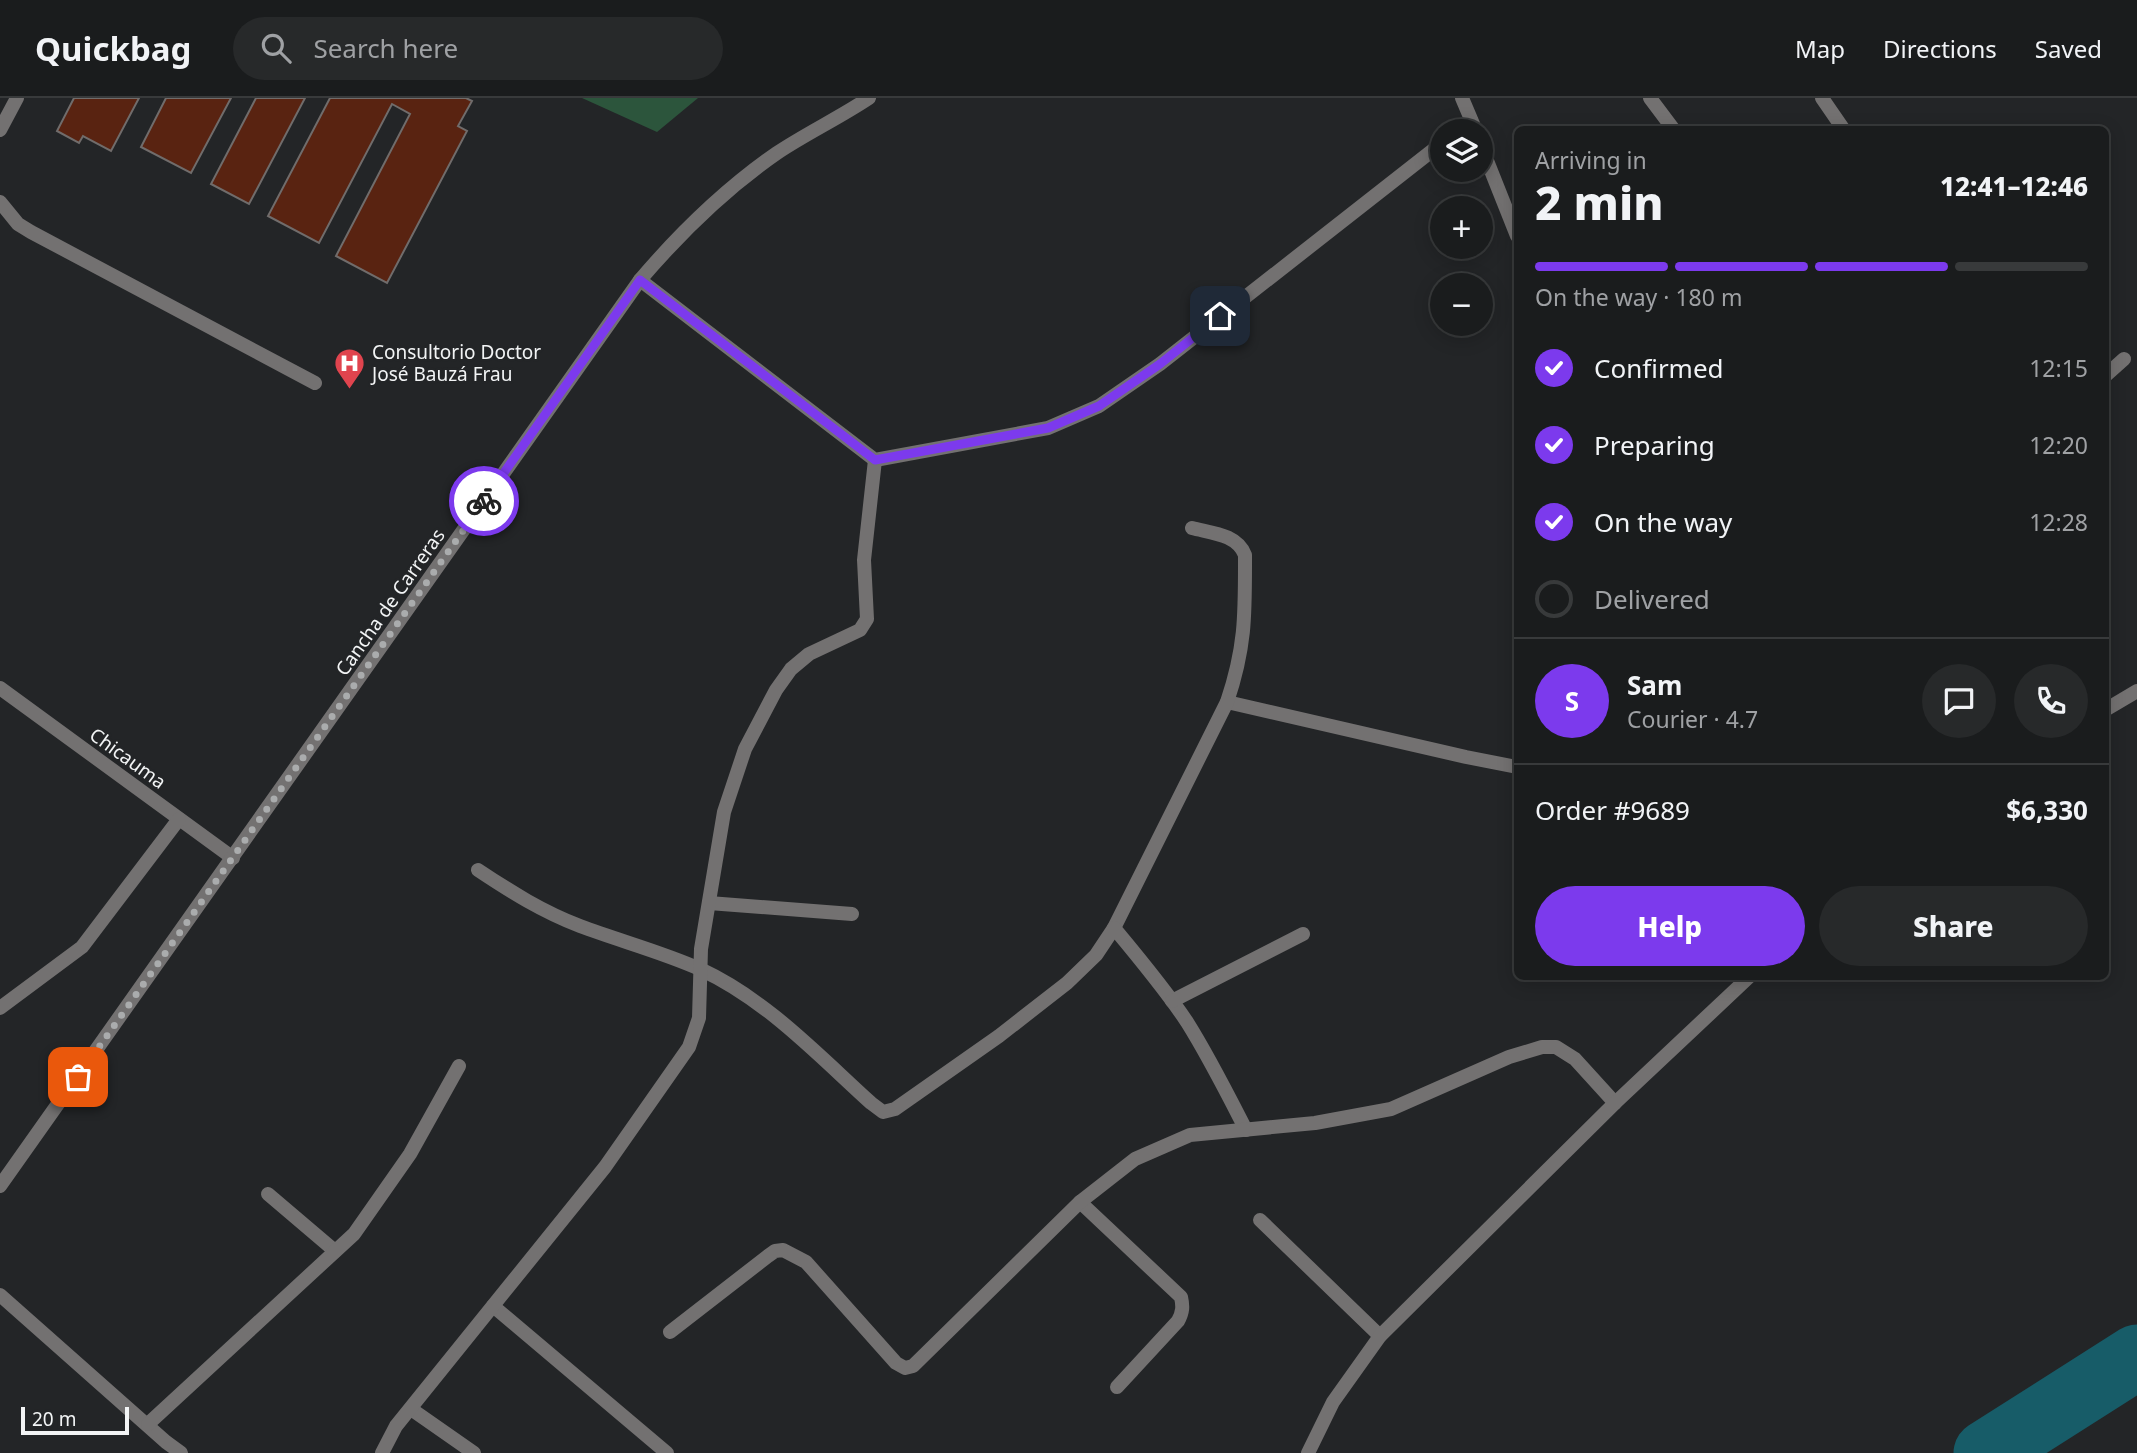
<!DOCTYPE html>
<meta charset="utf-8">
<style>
:root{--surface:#1a1c1d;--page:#27292a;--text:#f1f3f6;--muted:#9fa1a4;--line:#383a3b;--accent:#7c3aed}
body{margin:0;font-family:"Noto Sans",sans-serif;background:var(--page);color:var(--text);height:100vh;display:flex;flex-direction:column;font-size:26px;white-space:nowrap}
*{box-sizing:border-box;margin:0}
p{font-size:23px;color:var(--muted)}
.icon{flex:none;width:38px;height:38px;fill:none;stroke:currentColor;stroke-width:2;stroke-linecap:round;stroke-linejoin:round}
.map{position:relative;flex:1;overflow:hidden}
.sheet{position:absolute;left:1514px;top:28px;width:595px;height:854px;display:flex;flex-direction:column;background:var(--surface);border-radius:10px;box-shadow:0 4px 18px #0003,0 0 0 2px var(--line)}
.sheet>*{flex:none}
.fabs{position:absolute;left:1430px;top:21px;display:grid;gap:14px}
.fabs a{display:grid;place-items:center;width:63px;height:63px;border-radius:50%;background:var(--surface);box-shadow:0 4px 18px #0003,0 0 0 2px var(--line);font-size:35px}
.scale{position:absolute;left:21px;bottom:18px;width:108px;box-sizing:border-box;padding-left:7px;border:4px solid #f2f4f5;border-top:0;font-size:19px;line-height:24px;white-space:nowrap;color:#f2f4f5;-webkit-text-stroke:5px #232527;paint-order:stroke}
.pin{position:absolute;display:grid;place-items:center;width:60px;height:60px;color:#fff;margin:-30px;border-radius:14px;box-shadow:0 4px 10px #0006}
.courier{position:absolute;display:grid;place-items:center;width:70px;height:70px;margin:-35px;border:5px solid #7c3aed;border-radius:50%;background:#fff;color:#222;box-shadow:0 2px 9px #0007}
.summary em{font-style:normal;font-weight:800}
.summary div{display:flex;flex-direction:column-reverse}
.summary{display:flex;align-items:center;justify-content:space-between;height:119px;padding:0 21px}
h1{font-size:46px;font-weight:800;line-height:52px}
.bar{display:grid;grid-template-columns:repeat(4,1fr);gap:10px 7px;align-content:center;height:84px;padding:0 21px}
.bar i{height:9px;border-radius:5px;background:var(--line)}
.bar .active{background:var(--accent)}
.bar p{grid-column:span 4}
.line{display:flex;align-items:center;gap:18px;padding:0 21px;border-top:2px solid var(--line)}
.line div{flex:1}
.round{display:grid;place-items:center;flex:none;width:74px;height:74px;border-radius:37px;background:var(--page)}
ol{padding:0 21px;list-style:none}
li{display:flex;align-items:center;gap:21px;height:77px}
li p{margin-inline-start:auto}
li .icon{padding:7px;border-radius:50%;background:var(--accent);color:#fff;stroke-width:4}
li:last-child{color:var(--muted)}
li i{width:38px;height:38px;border:4px solid var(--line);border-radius:50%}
.action{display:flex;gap:14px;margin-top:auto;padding:14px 21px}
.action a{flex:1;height:80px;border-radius:42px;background:var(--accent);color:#fff;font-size:28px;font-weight:800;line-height:80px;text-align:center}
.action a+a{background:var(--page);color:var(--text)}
header{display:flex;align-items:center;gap:42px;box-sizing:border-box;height:98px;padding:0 35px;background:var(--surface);border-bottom:2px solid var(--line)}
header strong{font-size:33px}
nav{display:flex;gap:38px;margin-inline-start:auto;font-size:24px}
.search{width:490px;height:63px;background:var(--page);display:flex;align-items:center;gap:18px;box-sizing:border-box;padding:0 24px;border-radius:38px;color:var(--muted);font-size:26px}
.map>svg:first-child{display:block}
</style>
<header>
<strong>Quickbag</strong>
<div class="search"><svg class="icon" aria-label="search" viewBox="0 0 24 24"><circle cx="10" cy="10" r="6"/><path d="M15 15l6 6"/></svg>Search here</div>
<nav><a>Map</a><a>Directions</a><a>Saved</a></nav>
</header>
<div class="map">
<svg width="2137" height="1355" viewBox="0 0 2137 1355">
<rect width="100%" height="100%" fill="#232527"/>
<polygon fill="#2c553c" points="582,0 698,0 657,34"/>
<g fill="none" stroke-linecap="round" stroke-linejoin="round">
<polyline stroke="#175c68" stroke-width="65" points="1986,1355 2137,1259"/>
</g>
<g fill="#592311" stroke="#706c6b" stroke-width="2">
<polygon points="74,0 139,0 111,53 83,38 79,45 57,33"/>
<polygon points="166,0 231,0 191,75 141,49"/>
<polygon points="256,0 305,0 249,106 211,86"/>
<polygon points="330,0 466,0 472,3 458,28 467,33 387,185 336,158 410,16 392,6 319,145 268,118"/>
</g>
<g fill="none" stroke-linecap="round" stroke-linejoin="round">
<g stroke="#737171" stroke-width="14">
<polyline points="1822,0 1844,32"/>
<polyline points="0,32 17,0"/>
<polyline points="0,104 18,126 31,134 315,285"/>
</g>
<g stroke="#737171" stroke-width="14">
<polyline points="1462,0 1476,33"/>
<polyline points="1650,0 1674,32"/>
<polyline points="1457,33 1471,22"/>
<polyline points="1480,45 1517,138"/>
<polyline points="640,182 875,362 1048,330 1099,308 1160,266 1442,45"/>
<polyline points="2105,278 2124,261"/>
<polyline points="0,590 233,760"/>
<polyline points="1227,604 1466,659 1517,669"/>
<polyline points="2105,612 2137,593"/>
<path d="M478 772C511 794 543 814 580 828 620 843 662 854 700 871 767 902 818 957 871 1005L883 1014 895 1011 999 938 1067 885 1096 857 1114 830 1227 604C1246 548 1245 515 1245 457 1237 436 1211 435 1192 430"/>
<polyline points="709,805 852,816"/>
<path d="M1114 830C1139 860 1165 891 1187 924 1209 959 1227 995 1246 1032"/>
<polyline points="1172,903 1303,836"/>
<polyline points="0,910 82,849 179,721"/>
<path d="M0 1088 640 182C681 134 725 91 777 55 807 35 839 20 869 0"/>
<polyline points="268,1096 335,1153"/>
<path d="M1080 1104 1181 1199C1183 1208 1183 1214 1178 1223L1117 1289"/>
<polyline points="1260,1122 1380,1238"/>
<polyline points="0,1197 166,1344 181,1355"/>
<polyline points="493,1208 667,1355"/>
<polyline points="670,1234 768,1158 775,1153 783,1152 806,1164 896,1265 905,1270 913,1268 1080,1104 1135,1061 1190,1037 1315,1025 1391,1011 1509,959 1542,949 1556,949 1575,961 1615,1005"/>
<polyline points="411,1311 474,1355"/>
<polyline points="148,1326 354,1136 410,1056 459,968"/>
<polyline points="382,1355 396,1328 605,1069 689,949 699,920 701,851 724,714 745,651 776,592 791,571 809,556 860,532 867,521 864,462 875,362"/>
<polyline points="1308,1355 1333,1304 1380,1238 1615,1005 1750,878"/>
</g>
</g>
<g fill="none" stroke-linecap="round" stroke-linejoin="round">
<polyline stroke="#aaacad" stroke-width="7" stroke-dasharray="0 12.6" points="78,979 484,403"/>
<polyline stroke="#7c3aed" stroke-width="9" points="484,403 640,182 875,362 1048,330 1099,308 1160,266 1220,218"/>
</g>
<defs>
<symbol id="hospital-pin" viewBox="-11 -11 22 30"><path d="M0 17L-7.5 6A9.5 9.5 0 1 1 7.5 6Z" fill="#e0444e" stroke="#232527"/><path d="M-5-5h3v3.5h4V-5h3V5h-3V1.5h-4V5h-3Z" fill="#fff"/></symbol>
</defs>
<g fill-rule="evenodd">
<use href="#hospital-pin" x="332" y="248" width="35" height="47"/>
</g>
<g text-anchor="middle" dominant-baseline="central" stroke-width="5" stroke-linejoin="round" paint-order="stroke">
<g font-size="19" fill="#f2f4f5" stroke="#232527" text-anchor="start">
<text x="372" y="254">Consultorio Doctor<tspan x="372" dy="22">José Bauzá Frau</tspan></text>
</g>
<g font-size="19" fill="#f2f4f5" stroke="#232527">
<text transform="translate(390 504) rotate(-55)">Cancha de Carreras</text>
<text transform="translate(128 660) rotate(36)">Chicauma</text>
</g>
</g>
</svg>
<div class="fabs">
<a><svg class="icon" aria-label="layers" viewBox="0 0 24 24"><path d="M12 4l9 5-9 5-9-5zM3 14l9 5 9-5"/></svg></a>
<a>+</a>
<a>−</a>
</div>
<div class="scale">20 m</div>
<div class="pin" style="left:78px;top:979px;background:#ea580c"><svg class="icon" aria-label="bag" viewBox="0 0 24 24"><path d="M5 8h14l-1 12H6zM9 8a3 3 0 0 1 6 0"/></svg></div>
<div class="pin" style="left:1220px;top:218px;background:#1f2937"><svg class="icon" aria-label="home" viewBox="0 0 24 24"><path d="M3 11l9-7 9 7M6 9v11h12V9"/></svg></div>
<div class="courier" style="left:484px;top:403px"><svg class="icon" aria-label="bike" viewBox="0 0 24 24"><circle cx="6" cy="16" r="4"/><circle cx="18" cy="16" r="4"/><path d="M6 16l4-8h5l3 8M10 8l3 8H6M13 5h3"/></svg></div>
<section class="sheet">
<div class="summary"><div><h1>2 min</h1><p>Arriving in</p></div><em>12:41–12:46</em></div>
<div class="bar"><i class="active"></i><i class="active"></i><i class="active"></i><i></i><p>On the way · 180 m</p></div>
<ol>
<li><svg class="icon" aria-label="check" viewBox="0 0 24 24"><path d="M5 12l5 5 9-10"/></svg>Confirmed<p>12:15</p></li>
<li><svg class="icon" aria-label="check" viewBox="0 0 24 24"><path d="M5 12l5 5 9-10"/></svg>Preparing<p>12:20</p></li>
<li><svg class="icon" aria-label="check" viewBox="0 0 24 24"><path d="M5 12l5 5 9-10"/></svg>On the way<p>12:28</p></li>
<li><i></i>Delivered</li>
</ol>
<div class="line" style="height:126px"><b class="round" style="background:var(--accent);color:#fff">S</b><div><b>Sam</b><p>Courier · 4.7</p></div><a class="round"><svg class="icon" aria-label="chat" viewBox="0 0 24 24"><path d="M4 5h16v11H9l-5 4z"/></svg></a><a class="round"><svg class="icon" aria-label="phone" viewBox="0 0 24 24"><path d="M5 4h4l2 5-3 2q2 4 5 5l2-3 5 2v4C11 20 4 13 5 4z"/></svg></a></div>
<div class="line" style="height:91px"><div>Order #9689</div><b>$6,330</b></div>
<div class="action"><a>Help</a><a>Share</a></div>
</section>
</div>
